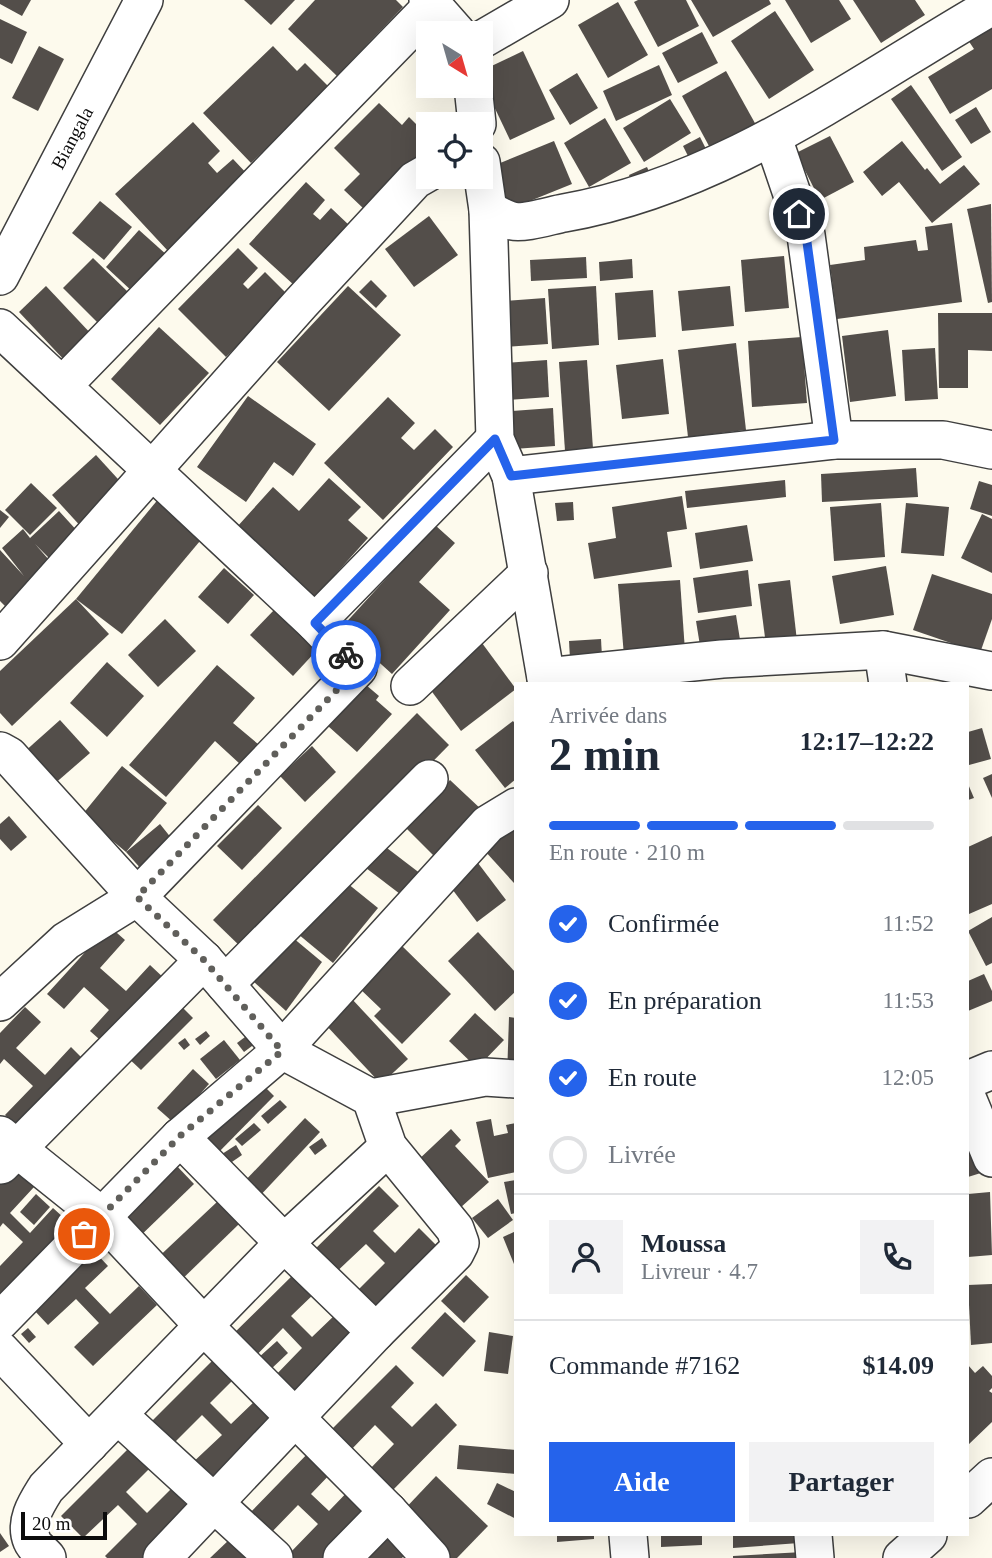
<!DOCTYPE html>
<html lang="fr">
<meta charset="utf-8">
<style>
:root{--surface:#fff;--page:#f2f2f3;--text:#1f2937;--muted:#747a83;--line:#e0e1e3;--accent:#2563eb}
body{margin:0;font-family:"Times New Roman",serif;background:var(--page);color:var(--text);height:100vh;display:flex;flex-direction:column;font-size:26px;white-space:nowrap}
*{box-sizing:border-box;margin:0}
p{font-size:23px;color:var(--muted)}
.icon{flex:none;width:38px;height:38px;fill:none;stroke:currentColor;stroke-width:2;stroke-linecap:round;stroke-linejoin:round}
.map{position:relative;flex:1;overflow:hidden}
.sheet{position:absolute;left:514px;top:682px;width:455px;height:854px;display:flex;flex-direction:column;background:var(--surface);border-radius:0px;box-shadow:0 7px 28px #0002}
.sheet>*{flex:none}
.needle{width:46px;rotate:143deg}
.tools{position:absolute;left:416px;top:21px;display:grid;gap:14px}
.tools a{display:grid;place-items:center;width:77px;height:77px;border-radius:0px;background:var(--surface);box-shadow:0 7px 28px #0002;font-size:35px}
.scale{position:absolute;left:21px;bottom:18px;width:86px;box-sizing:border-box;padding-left:7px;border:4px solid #0c0c0c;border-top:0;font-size:19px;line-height:24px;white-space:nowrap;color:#0c0c0c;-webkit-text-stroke:5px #fff;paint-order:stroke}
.pin{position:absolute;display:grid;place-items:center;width:60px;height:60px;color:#fff;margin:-30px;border:4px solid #fff;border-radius:50%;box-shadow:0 2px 7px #0007}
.courier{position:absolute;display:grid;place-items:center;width:70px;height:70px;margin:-35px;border:5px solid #2563eb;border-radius:50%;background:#fff;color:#222;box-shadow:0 2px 9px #0007}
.head em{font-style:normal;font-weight:700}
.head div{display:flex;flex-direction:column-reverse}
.head{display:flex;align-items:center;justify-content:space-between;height:119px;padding:0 35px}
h1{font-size:46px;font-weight:700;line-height:52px}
.bar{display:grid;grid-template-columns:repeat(4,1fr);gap:10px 7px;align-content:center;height:84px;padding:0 35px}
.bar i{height:9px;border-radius:5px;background:var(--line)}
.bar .active{background:var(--accent)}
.bar p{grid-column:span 4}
.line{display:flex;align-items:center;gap:18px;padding:0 35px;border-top:2px solid var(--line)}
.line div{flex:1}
.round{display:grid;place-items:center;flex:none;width:74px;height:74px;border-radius:0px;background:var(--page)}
ol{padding:0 35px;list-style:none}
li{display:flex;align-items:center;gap:21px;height:77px}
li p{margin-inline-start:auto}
li .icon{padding:7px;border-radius:50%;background:var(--accent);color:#fff;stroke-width:4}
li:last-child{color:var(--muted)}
li i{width:38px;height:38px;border:4px solid var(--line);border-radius:50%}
.primary-button{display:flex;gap:14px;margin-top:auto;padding:14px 35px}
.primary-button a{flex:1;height:80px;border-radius:0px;background:var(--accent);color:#fff;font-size:28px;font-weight:700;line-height:80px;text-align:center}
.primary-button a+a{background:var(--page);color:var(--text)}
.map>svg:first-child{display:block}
</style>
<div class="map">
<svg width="992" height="1558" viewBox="0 0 992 1558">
<rect width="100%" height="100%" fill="#fdfaed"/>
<g fill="#534e4a">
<polygon points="0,0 31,0 22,16 0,4"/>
<polygon points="244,0 295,0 271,25"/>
<polygon points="315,0 396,0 403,7 337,76 288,29"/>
<polygon points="638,0 686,0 699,26 658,47 634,2"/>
<polygon points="691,0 769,0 771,4 713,37"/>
<polygon points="785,0 839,0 851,19 811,43"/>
<polygon points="853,0 915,0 925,15 881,43"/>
<polygon points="618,2 648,55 608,78 578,25"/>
<polygon points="775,11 814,70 769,99 731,41"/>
<polygon points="0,19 27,32 12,64 0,58"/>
<polygon points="992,25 992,89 950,114 928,77 974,49 968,40"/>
<polygon points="702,32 718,63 678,83 662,53"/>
<polygon points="39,46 64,59 38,111 12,98"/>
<polygon points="273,46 297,71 305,63 330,88 251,163 203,113"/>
<polygon points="523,51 555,119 510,140 481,79 481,71"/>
<polygon points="659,65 672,95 616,121 603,91"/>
<polygon points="726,71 761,134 716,159 682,96"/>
<polygon points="577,73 598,108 570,125 549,90"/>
<polygon points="911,85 962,157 942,171 891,99"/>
<polygon points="670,99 691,133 644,162 623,128"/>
<polygon points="379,103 402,125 409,117 429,137 429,145 364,209 344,190 360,174 334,148"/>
<polygon points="976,107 991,132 971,144 955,120"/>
<polygon points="605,118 631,163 589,187 564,143"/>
<polygon points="193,122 220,151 208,163 217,173 233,159 249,176 168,251 115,194"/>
<polygon points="830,136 854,182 820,200 796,153"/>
<polygon points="700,137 713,163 696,172 683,146"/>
<polygon points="554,141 572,184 510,209 493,166"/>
<polygon points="902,141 925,170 927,168 940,184 964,165 980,184 932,223 899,182 882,196 863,172"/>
<polygon points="647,167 653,181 634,189 629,175"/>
<polygon points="306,182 325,200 313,214 320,220 331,208 350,226 295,286 249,244"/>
<polygon points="100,201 132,227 104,260 72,233"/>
<polygon points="991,204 992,302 988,303 967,209"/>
<polygon points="429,216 458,255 414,287 385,249"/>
<polygon points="952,223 962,302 837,319 830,265 865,260 864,247 916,240 918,251 928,250 925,227"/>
<polygon points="139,230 168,256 134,293 106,267"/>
<polygon points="238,248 258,268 243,284 248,289 265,272 288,295 226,357 178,309"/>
<polygon points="784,256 789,308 745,312 741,260"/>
<polygon points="586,257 587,278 531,281 530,260"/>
<polygon points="93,258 128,292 98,323 63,288"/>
<polygon points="632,259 633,278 600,281 599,262"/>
<polygon points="371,280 387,296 376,308 359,292"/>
<polygon points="46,286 94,337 67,363 19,312"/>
<polygon points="348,286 401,335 329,411 277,362"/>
<polygon points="596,286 599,345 552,349 548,289"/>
<polygon points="730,286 734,326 682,331 678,291"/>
<polygon points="653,290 656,337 618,340 615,293"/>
<polygon points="545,298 548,344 506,347 503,301"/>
<polygon points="938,313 992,313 992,351 968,350 968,388 939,388"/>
<polygon points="159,327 209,373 160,425 111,379"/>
<polygon points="888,330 896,396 850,402 842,336"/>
<polygon points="802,337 807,403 752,407 748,341"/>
<polygon points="736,343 746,430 688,437 678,350"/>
<polygon points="935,348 938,399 905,401 902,350"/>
<polygon points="663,359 669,414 622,419 616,365"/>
<polygon points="547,360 549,397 508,400 505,363"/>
<polygon points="587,360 593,449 565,451 559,362"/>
<polygon points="248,396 316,444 293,476 274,462 246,502 197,467"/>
<polygon points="388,397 415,423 401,438 414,450 435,429 453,447 383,520 324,463"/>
<polygon points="553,408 555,446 514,449 512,411"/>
<polygon points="96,455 128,490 84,530 52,495"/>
<polygon points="916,468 918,497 822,502 821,474"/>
<polygon points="329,478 361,507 348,520 368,538 315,597 237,527 273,487 299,511"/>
<polygon points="785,480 786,497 687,508 685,491"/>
<polygon points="979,481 992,485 992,516 970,509"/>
<polygon points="31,483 57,508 30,535 5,510"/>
<polygon points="682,496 687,529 667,532 672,567 594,579 588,543 616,538 612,507"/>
<polygon points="160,497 205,535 122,634 76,599"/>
<polygon points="573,502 574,520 557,521 555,503"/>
<polygon points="881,503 885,557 834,561 830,507"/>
<polygon points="906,503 949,507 944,556 901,553"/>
<polygon points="0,510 9,517 0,528"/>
<polygon points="59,511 80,534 52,561 35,544 50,561 28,580 31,583 6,607 0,601 0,550 24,576 2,548 23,529 30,538"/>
<polygon points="982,514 992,519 992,573 961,558"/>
<polygon points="435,525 455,543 419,582 450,610 392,674 341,628"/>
<polygon points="747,525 753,561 700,569 695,533"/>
<polygon points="886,566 894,615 840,624 832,576"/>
<polygon points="224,568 254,595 228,624 198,597"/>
<polygon points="748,570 752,606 698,613 693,578"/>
<polygon points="932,574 992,594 992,619 980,653 913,630"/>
<polygon points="680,580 685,651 624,656 618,584"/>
<polygon points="790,580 797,641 766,645 758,584"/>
<polygon points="76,599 109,634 12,726 0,713 0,671"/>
<polygon points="275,609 318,649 293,676 250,635"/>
<polygon points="736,615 742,652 702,658 696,621"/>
<polygon points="165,619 196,651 158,687 128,655"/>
<polygon points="601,639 602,657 570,659 569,641"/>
<polygon points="482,643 516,689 461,731 427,685"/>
<polygon points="107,662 144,696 107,737 70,703"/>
<polygon points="217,665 255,698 233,723 258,744 240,764 215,741 166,797 129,765"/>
<polygon points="366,685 379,696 376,700 392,714 357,752 328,726"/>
<polygon points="417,713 449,745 246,952 213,920"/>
<polygon points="60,720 90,753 52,786 23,753"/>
<polygon points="513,721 516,725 516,779 505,788 475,750"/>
<polygon points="982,728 991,759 969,765 968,732"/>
<polygon points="312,746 336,772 305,802 280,776"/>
<polygon points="122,766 167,803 126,852 160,824 176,844 143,871 126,852 82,815"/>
<polygon points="992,774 992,798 983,778"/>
<polygon points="450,780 483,811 437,859 405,827"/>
<polygon points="968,784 974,798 968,800"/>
<polygon points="258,805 282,828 242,870 217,846"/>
<polygon points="9,816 27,837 11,851 0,839 0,824"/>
<polygon points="511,824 516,829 516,882 514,883 484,850"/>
<polygon points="992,836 992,904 969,914 968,847"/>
<polygon points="383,845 421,874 404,897 366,868"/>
<polygon points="478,863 506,900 477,922 449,885"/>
<polygon points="342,879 378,908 333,963 298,934"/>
<polygon points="992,917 992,963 986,966 968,931"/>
<polygon points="109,926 125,940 100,968 126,991 150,965 167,981 108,1047 90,1031 109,1010 84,987 64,1009 47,994"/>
<polygon points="478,932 516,973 516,991 495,1011 448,961"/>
<polygon points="292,937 322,962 286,1011 253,981"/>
<polygon points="400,944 451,994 402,1044 374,1016 381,1009 358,987"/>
<polygon points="984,974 992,991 992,1001 968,1011 968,981"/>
<polygon points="351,998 408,1059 381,1084 324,1023"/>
<polygon points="177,1002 193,1018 141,1070 125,1055"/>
<polygon points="25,1007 41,1022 16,1048 45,1075 71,1047 89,1065 23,1133 5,1115 33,1086 4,1059 0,1064 0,1033"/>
<polygon points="475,1013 504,1040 477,1068 449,1041"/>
<polygon points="509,1017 516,1018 516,1077 507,1077"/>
<polygon points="206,1031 210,1036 200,1045 195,1039"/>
<polygon points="253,1031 260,1040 244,1052 237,1043"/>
<polygon points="185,1038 190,1045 184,1050 178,1043"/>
<polygon points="224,1040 240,1060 216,1079 200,1059"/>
<polygon points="193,1069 209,1084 174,1123 157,1108"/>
<polygon points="258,1080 274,1096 215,1156 199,1141"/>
<polygon points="280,1100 287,1107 268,1124 261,1116"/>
<polygon points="305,1118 320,1132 256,1200 241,1185"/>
<polygon points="491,1119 494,1136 508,1133 506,1125 516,1123 516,1172 488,1178 476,1122"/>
<polygon points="254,1123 261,1130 242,1146 235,1139"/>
<polygon points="968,1125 984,1172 968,1177"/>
<polygon points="451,1129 461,1140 455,1146 489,1182 460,1208 416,1162"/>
<polygon points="322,1138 327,1146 315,1155 309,1147"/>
<polygon points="236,1145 242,1155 229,1164 222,1154"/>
<polygon points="175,1164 194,1184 134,1242 115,1222"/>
<polygon points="14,1168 34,1187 10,1213 30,1233 53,1208 76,1229 0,1309 0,1266 23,1242 3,1223 0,1227 0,1182"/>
<polygon points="516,1180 516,1213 511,1214 504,1182"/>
<polygon points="379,1186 399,1206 373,1231 395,1253 419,1228 440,1249 373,1315 353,1295 385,1263 366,1244 331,1277 309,1255"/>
<polygon points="990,1192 992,1255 968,1257 968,1194"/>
<polygon points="36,1194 50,1207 34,1225 20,1212"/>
<polygon points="498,1199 513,1220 488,1238 472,1218"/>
<polygon points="218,1201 239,1224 173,1288 151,1264"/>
<polygon points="516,1231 516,1269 503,1237"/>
<polygon points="94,1251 108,1266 85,1288 110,1314 139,1286 157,1305 93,1366 74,1347 99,1323 76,1299 48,1325 33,1309"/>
<polygon points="297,1271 317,1291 291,1316 312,1337 337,1313 357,1334 291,1400 271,1380 302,1348 283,1328 249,1363 227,1340"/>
<polygon points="466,1275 489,1297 464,1323 441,1301"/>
<polygon points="992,1284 992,1343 971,1345 968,1285"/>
<polygon points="445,1312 476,1341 443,1377 411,1348"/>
<polygon points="28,1328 36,1337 29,1343 21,1334"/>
<polygon points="489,1332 513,1336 508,1374 484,1371"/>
<polygon points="277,1341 288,1353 269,1371 258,1358"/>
<polygon points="216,1357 236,1377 210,1403 231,1424 256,1400 276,1421 210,1487 189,1466 222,1435 202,1415 168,1449 146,1427"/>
<polygon points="396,1365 414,1383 391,1407 412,1427 436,1403 457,1425 389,1494 367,1472 394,1444 375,1425 350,1451 330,1431"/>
<polygon points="968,1365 975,1373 983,1366 992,1376 992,1388 989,1391 992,1393 992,1422 968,1445"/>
<polygon points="459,1445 516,1450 516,1474 457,1469"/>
<polygon points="131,1446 151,1467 126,1492 147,1513 171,1489 192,1510 143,1558 107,1558 105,1556 137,1524 118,1505 83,1538 61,1516"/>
<polygon points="313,1448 335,1469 311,1494 329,1511 354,1485 378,1507 330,1558 291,1558 288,1555 318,1524 298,1505 268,1536 247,1516"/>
<polygon points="436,1476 488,1526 457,1558 445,1558 400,1514"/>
<polygon points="497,1483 516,1492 516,1519 487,1504"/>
<polygon points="390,1530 410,1550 402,1558 363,1558"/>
<polygon points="0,1533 9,1546 0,1552"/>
<polygon points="557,1535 594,1535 594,1539 557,1542"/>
<polygon points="661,1535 702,1535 702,1545 661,1547"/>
<polygon points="733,1535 799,1535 799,1543 733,1548"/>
<polygon points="231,1538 247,1558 210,1558"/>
<polygon points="803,1552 803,1558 733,1558 733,1556"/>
</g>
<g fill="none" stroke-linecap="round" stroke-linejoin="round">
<defs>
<g id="minor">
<polyline points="428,0 457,33"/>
<polyline points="481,40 550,0"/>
<polyline points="473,86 477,124"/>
<polyline points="773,138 806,235 834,440"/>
<polyline points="481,162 488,210 495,439 511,476 547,684"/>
<path d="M488 210C496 214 504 219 512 221 524 224 552 215 564 213 724 185 855 85 992 6"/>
<polyline points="0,276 144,0"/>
<polyline points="0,328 315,623 358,668 137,897 66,941 0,1002"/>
<polyline points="62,386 433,5"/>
<polyline points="511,476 834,440 943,440 992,450"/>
<polyline points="315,623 495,439"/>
<polyline points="0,641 301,303 415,180 429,172"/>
<polyline points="883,650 888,684"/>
<polyline points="546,677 722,659 883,650 992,671"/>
<polyline points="410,686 529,573"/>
<polyline points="0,751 9,756 137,897 204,960 282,1050 371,1098 388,1147 455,1229 460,1243 455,1253 376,1332 162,1558"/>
<polyline points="225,984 429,779"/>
<polyline points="968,1080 992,1070"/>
<polyline points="371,1098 485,1077 516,1079"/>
<polyline points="968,1100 992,1158"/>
<polyline points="0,1135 101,1216 204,1326 388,1511 431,1558"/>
<polyline points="180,1137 284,1243 376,1332"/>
<polyline points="1,1165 204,960"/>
<polyline points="0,1321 180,1137 282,1050 488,824 516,807"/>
<polyline points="0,1350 89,1444"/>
<polyline points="118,1415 274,1558"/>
<polyline points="968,1499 992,1477"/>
<polyline points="628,1535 630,1558"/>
<polyline points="813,1535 815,1558"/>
<path d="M47 1558C43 1553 34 1547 32 1541 24 1522 36 1504 46 1488L284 1243 388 1147"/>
<polyline points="342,1558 388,1511"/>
<polyline points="902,1558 928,1535"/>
</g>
</defs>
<use href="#minor" stroke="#3f3f3f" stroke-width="40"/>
<use href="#minor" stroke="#fff" stroke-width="37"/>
</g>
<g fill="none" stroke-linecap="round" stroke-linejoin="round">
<polyline stroke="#605f5b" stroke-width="7" stroke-dasharray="0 12.6" points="84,1234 180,1136 282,1051 204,960 137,897 358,668 346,655"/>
<polyline stroke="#2563eb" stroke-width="9" points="346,655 315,623 495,439 511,476 834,440 806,235 799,214"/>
</g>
<g text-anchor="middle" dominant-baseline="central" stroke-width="7" stroke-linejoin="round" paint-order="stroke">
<g font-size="19" fill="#0c0c0c" stroke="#fff">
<text transform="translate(72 138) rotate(-62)">Biangala</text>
</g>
</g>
</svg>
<div class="tools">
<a><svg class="needle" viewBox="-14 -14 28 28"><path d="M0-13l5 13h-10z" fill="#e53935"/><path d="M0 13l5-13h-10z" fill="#747a83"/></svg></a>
<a><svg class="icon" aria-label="locate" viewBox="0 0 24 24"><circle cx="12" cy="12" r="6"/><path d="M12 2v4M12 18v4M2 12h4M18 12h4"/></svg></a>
</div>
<div class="scale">20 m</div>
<div class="pin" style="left:84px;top:1234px;background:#ea580c"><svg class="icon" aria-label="bag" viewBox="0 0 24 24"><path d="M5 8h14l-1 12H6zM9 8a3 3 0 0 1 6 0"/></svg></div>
<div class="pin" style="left:799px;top:214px;background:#1f2937"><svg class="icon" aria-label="home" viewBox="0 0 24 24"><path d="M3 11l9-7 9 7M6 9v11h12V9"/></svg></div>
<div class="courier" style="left:346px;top:655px"><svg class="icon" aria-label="bike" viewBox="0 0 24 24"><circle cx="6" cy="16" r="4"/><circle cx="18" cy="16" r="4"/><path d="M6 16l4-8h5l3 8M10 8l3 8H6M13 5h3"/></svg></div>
<section class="sheet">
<div class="head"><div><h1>2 min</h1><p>Arrivée dans</p></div><em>12:17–12:22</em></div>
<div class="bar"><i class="active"></i><i class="active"></i><i class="active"></i><i></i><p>En route · 210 m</p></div>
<ol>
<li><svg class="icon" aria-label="check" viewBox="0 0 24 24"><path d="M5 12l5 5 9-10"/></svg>Confirmée<p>11:52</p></li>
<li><svg class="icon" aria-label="check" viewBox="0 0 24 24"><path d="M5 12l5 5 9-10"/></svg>En préparation<p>11:53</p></li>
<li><svg class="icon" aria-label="check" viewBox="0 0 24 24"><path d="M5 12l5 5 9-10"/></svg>En route<p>12:05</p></li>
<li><i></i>Livrée</li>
</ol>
<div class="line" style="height:126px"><a class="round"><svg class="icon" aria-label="person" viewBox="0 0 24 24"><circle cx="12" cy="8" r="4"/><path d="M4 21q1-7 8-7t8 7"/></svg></a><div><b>Moussa</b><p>Livreur · 4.7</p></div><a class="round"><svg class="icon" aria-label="phone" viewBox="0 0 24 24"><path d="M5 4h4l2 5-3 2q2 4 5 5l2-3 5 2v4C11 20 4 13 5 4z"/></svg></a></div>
<div class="line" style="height:91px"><div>Commande #7162</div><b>$14.09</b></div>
<div class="primary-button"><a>Aide</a><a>Partager</a></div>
</section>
</div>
